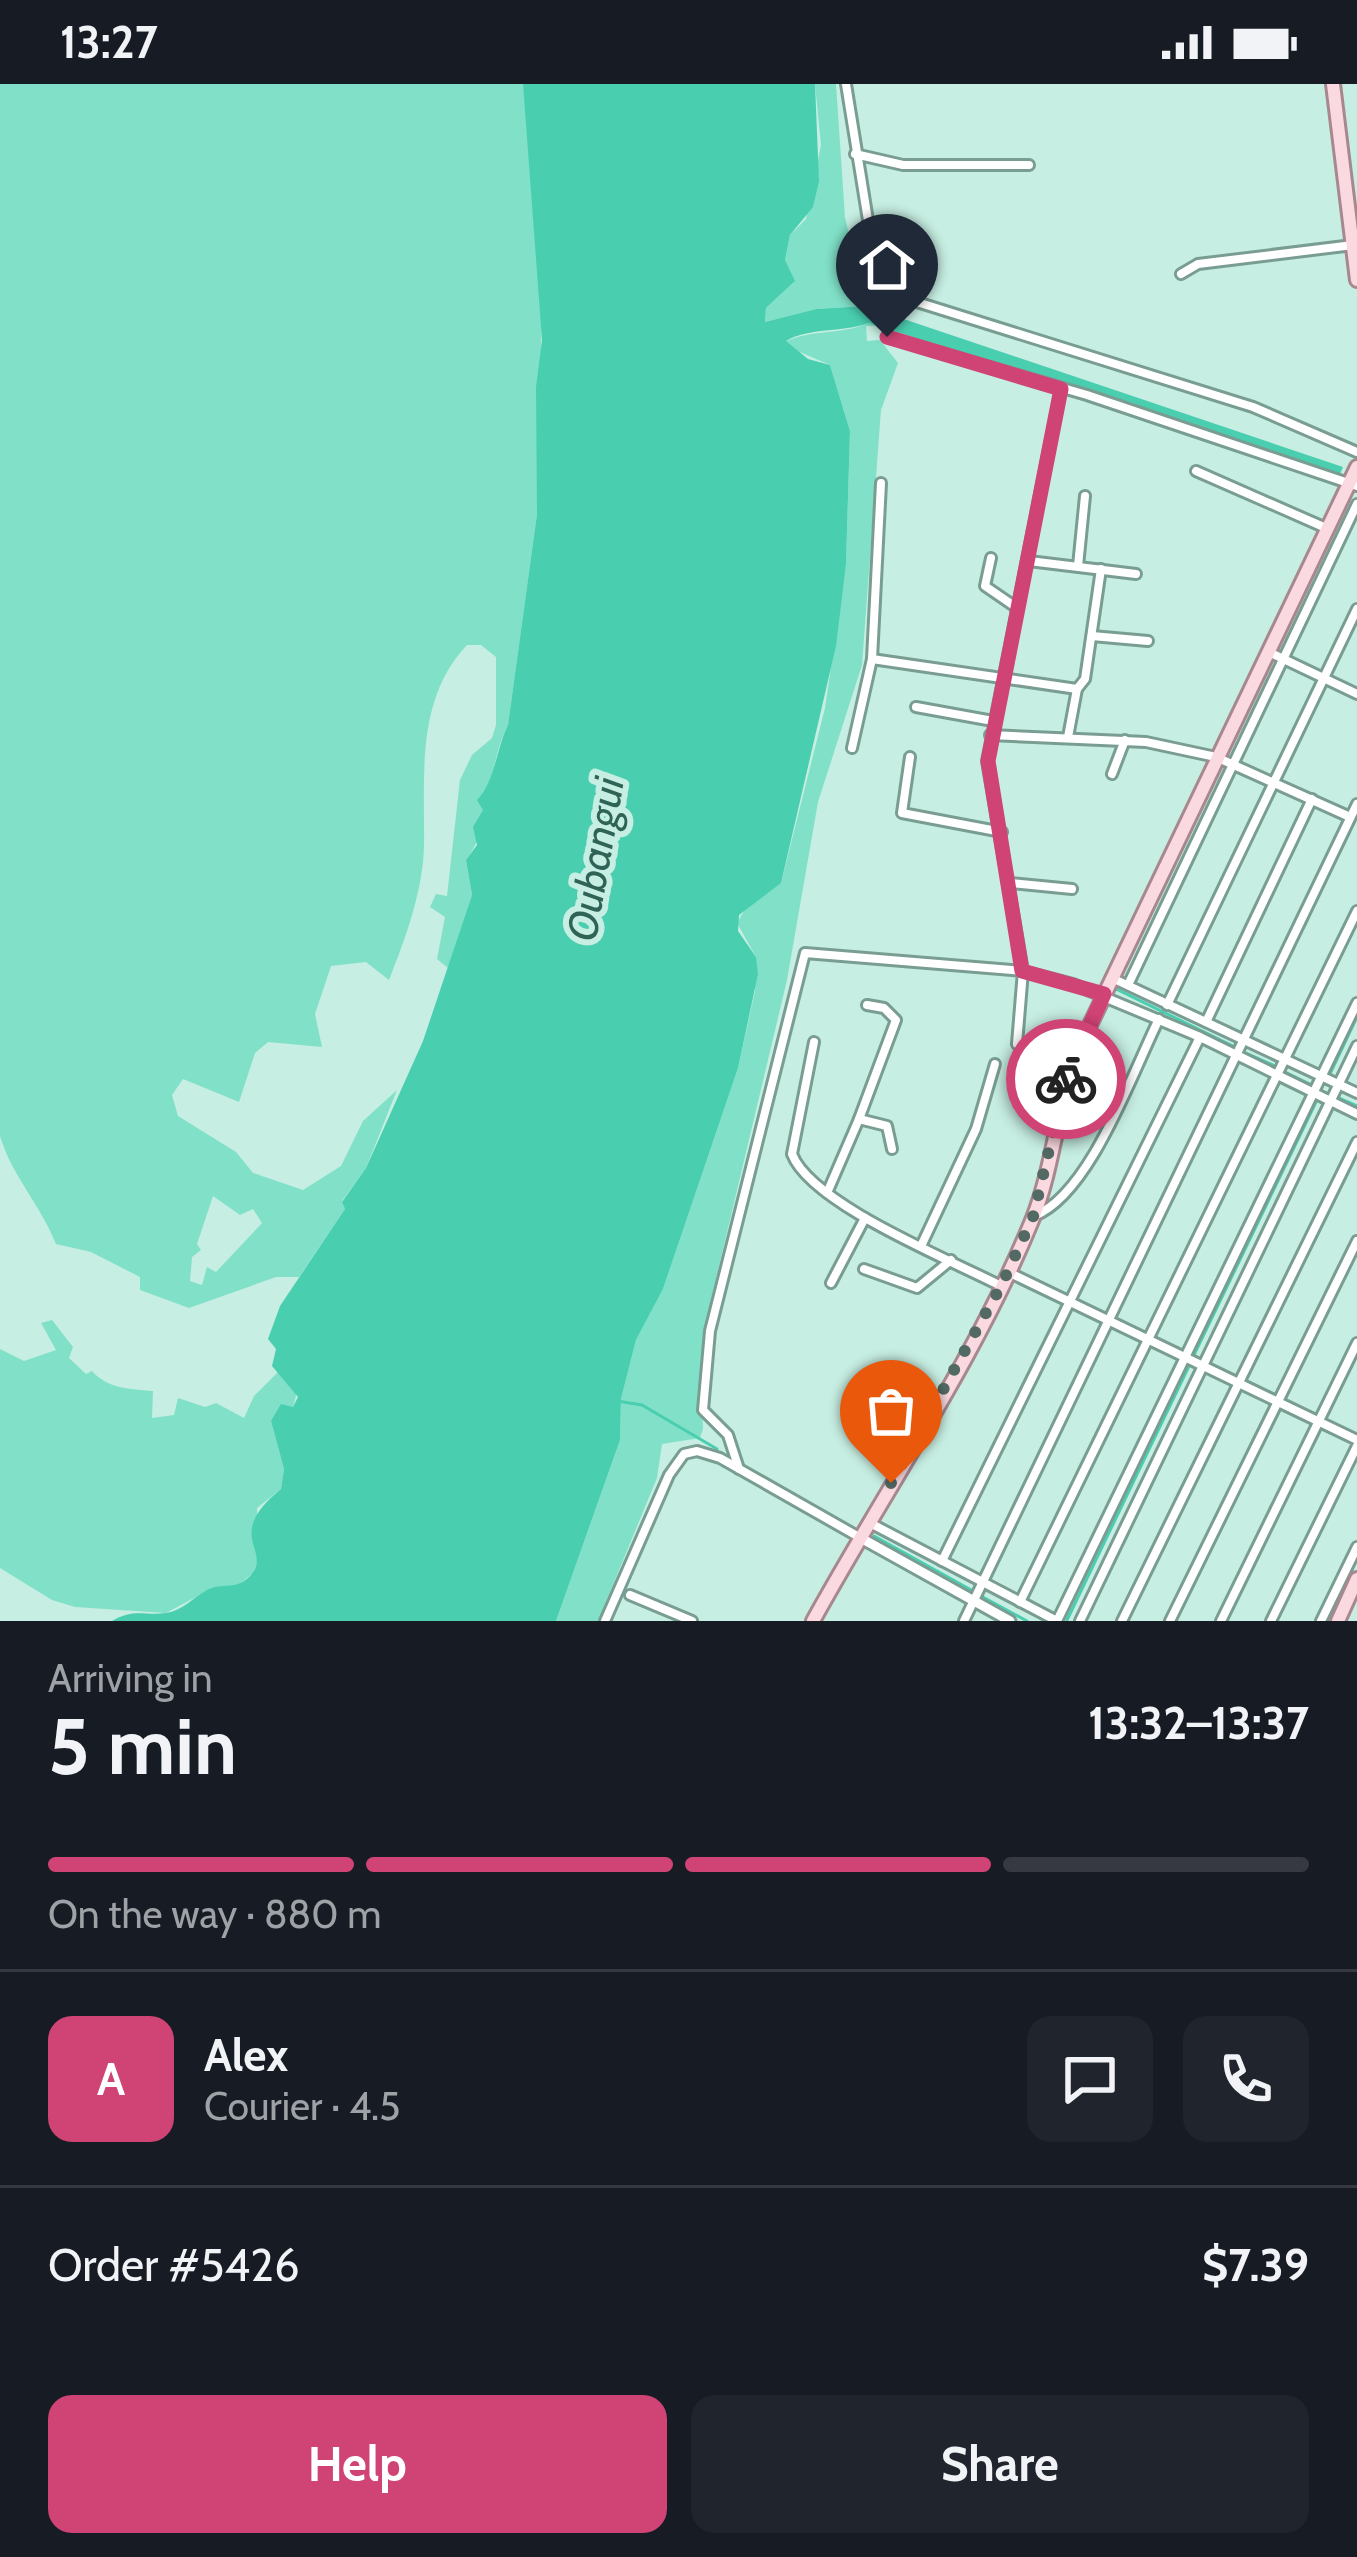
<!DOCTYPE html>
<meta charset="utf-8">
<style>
:root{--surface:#171b24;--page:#20242c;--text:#f1f3f6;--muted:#9ea1a6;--line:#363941;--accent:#d04375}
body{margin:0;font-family:Cabin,sans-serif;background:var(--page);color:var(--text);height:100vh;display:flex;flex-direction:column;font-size:45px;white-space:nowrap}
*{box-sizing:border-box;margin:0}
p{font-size:39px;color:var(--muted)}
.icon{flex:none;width:66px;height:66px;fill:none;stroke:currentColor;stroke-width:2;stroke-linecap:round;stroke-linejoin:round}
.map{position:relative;height:1537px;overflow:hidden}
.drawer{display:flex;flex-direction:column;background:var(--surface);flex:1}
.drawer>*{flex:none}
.pin{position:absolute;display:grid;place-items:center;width:102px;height:102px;color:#fff;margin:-123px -51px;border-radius:50% 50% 50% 0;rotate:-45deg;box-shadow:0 0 12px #0007}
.pin .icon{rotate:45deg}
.courier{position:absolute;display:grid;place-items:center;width:120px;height:120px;margin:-60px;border:9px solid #d04375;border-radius:50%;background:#fff;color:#222;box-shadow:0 3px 15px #0007}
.summary em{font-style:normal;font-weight:800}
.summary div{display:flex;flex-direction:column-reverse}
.summary{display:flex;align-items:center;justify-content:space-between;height:204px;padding:0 48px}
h1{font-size:78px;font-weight:800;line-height:90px}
.bar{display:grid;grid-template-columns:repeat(4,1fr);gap:18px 12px;align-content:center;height:144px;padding:0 48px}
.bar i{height:15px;border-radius:9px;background:var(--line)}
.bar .active{background:var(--accent)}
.bar p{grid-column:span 4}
.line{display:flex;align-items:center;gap:30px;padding:0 48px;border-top:3px solid var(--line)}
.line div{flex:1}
.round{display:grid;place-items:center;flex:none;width:126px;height:126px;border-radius:24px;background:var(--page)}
.action{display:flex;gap:24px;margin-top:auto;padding:24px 48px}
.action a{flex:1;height:138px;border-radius:24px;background:var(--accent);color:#fff;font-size:48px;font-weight:800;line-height:138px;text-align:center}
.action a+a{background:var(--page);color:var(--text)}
.status{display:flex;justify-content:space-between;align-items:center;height:84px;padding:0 60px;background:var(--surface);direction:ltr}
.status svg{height:33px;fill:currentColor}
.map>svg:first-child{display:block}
</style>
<div class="status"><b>13:27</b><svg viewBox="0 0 49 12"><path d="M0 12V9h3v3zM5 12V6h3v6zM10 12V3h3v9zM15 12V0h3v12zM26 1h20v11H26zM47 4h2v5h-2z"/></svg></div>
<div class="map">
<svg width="1357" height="1537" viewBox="0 0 1357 1537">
<rect width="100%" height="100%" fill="#c7eee2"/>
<g fill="#81e1c8" fill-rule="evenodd">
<path d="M0 0H523L528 28 542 221 537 430 508 641C486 682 494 740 466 776L472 811 448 884 437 875 445 833 430 823 436 810 447 812 460 696 472 671 492 654 496 641V573L481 561H467C415 616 425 693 424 762 423 807 405 856 389 896L366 878 331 882 315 930 322 963 268 958 255 969 239 1018 183 995 172 1011 178 1032 236 1068 253 1089 303 1106 341 1082 363 1037 397 1006 366 1084 342 1117 345 1125 299 1193H276L189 1224 140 1206V1193L91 1168 56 1160C40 1120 12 1092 0 1052ZM213 1112 240 1131 253 1125 262 1139 216 1188 207 1183 202 1201 190 1197 192 1173 201 1166 197 1160Z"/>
<polygon points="815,0 836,0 845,133 865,222 816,225 765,238 766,224 793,199 785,176 790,151 806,135 821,61"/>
<path d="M869 239 878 242H866L867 257 880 256 898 279 881 326 862 581 818 718 787 896 709 1224 701 1279 703 1345 700 1354 662 1360 657 1394 598 1537H556L620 1356 621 1315 636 1256 663 1205 738 984 755 907 756 873 737 839 748 820 781 799 825 624 846 480 850 347 830 281 781 260C809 244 838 252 869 239Z"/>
<path d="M52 1236 73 1263 69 1274 86 1290 92 1287C108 1305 130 1305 153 1307L152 1334 174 1331 178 1314 205 1323 216 1319 244 1334 254 1312 280 1286 297 1307 293 1324 271 1337 284 1385 281 1405 257 1424 258 1476 253 1489 236 1503 213 1504 166 1529 75 1523 52 1516 0 1484V1265L24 1277 56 1266 41 1239Z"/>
</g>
<path fill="#4aceb0" d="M523 0H815L819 97 813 123 790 151 785 176 795 197 766 224 765 238 816 225 865 222 1343 383 1340 390 869 239C841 249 810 243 786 257L808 275 830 281 850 347 846 480 836 562 781 799 739 831 738 847 756 873 758 890 738 984 663 1205 636 1256 621 1315 620 1356 556 1537H112C134 1524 144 1532 166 1529 182 1527 194 1513 207 1506 222 1498 236 1507 250 1492 274 1466 222 1453 281 1405L284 1385 271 1337 281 1320 293 1323 298 1313 272 1282 276 1265 268 1255 280 1222 345 1125 342 1118 366 1084 423 957 472 811 466 776 477 761 473 743 483 726 477 716C495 698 496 665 508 641L537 430 536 303 542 256Z"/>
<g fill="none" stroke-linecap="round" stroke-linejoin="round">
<g stroke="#4aceb0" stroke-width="3">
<polyline points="1114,904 1235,963"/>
<polyline points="1246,969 1275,982"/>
<polyline points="1285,988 1316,1003"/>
<polyline points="1329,992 1357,933"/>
<polyline points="1337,1013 1357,1022"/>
<polyline points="1193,1273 1317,1016"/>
<polyline points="617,1317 642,1321 717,1365"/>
<polyline points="874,1452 973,1507"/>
<polyline points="981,1512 1027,1537"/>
<polyline points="1067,1536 1189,1282"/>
</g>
<defs>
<g id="minor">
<polyline points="846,0 877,192 888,209 1253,323 1357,368"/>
<polyline points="855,70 903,81 1029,81"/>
<polyline points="1181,190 1198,180 1353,161"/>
<polyline points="887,253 1087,311 1357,402"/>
<polyline points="1196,387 1326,444"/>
<polyline points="991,474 985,502 1017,524"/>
<polyline points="1029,477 1136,490"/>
<polyline points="1078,482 1085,412"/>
<polyline points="1092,552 1148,557"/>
<polyline points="1269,568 1357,610"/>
<polyline points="872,575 1077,605 1068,653"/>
<polyline points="1077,605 1085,595 1101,485"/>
<polyline points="916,623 993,637"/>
<polyline points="990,651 1146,658 1216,673 1350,733"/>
<polyline points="852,664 872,575 881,399"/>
<polyline points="910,673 902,729 1002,748"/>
<polyline points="1112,690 1125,656"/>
<polyline points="1011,799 1072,805"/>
<polyline points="1112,894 1357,1009"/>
<polyline points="1128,901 1357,420"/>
<polyline points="1167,921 1357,525"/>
<polyline points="1206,938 1312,715"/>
<path d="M814 958 792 1070C811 1120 951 1176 1001 1202"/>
<polyline points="1017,960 1023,887 987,677 1061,305"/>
<polyline points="859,1035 896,936 884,924 867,921"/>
<polyline points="827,1109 859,1035 887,1042 892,1065"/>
<path d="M1034 1132C1090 1111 1133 987 1159 935"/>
<polyline points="922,1160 976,1045 995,980"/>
<polyline points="864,1185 917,1204 951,1176"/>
<polyline points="1010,1189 1357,1356"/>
<polyline points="831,1199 865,1134"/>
<polyline points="739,1385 728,1351 703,1326 710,1247 805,869 1023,887 1073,900 1200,953 1357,1030"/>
<polyline points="870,1439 1057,1537"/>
<polyline points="942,1477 1200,953"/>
<polyline points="630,1511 692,1537"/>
<polyline points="1020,1518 1357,827"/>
<polyline points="605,1537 669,1391 684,1370 697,1367 720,1374 859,1453"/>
<polyline points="964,1537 1357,720"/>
<polyline points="1057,1537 1357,919"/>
<polyline points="1080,1537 1357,962"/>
<polyline points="1122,1537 1357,1058"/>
<polyline points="1170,1537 1357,1157"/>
<polyline points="1221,1537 1357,1259"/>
<polyline points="1271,1537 1357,1362"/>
<polyline points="1321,1537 1357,1463"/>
</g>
<polyline id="tertiary" points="859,1453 1010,1537"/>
<g id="primary">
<polyline points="1333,0 1357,196"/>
<path d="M813 1537C885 1406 977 1273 1033 1134 1054 1081 1057 1021 1078 966L1357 383"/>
<polyline points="1338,1537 1357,1495"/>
</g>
</defs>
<use href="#minor" stroke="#799d92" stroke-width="14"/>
<use href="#tertiary" stroke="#799d92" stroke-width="15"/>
<use href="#primary" stroke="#a7888f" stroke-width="18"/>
<use href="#minor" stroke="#fff" stroke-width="8"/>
<use href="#tertiary" stroke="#fff" stroke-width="9"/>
<use href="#primary" stroke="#fad9e0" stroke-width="12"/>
</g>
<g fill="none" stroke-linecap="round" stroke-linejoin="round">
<polyline stroke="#536963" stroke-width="12" stroke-dasharray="0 21.6" points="891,1399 1001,1202 1033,1133 1066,995"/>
<polyline stroke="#d04375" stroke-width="15" points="887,253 1061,305 988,677 1022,887 1104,910 1066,995"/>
</g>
<g text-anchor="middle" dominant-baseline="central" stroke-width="12" stroke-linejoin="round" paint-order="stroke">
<g font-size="42" font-style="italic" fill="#2e6356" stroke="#c7eee2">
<text transform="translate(595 775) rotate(-80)">Oubangui</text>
</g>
</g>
</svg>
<div class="pin" style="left:891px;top:1399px;background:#ea580c"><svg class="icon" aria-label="bag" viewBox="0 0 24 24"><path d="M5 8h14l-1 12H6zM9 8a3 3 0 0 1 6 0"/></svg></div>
<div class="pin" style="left:887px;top:253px;background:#1f2937"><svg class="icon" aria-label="home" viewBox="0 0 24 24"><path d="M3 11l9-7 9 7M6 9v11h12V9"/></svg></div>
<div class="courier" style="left:1066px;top:995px"><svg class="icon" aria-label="bike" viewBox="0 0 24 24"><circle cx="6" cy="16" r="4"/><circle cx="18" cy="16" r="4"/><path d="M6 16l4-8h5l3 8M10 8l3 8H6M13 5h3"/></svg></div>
</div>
<section class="drawer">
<div class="summary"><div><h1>5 min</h1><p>Arriving in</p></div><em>13:32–13:37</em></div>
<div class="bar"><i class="active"></i><i class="active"></i><i class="active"></i><i></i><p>On the way · 880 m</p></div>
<div class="line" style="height:216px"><b class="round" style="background:var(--accent);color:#fff">A</b><div><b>Alex</b><p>Courier · 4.5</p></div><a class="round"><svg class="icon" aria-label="chat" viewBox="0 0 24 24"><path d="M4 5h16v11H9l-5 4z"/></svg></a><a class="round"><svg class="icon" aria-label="phone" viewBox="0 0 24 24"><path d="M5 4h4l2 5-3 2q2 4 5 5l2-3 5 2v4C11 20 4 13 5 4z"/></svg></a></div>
<div class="line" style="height:156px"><div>Order #5426</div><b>$7.39</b></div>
<div class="action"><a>Help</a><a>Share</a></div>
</section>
